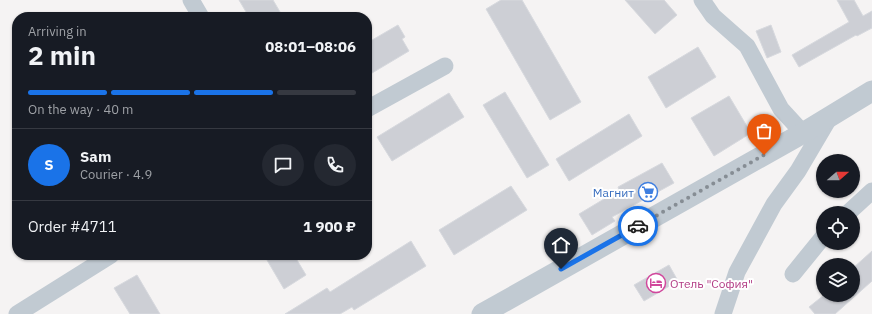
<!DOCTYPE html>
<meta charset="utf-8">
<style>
:root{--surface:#171b24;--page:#242831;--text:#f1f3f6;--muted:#9ea1a6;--line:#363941;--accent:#1a73e8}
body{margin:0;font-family:"IBM Plex Sans",sans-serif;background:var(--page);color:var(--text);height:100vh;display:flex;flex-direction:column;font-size:15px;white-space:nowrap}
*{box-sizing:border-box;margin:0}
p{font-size:13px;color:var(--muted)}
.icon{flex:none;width:22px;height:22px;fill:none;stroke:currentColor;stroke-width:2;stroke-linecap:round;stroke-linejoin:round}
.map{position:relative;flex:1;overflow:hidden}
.panel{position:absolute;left:12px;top:12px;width:360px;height:248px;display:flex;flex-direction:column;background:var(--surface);border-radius:16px;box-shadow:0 1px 3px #0004}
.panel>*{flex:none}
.needle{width:26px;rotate:70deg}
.tools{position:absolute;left:816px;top:154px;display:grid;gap:8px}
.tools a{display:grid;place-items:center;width:44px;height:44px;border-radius:50%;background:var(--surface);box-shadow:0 1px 3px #0004;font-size:20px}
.pin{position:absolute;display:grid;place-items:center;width:34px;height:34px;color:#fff;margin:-41px -17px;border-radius:50% 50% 50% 0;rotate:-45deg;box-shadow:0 0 4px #0007}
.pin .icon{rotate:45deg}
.courier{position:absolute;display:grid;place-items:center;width:40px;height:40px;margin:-20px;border:3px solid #1a73e8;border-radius:50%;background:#fff;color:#222;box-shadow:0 1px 5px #0007}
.summary em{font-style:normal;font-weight:700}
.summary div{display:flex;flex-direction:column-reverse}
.summary{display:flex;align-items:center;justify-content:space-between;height:68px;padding:0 16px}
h1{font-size:26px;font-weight:700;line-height:30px}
.bar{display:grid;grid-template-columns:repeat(4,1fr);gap:6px 4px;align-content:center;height:48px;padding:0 16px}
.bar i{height:5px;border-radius:3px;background:var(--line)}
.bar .selected{background:var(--accent)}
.bar p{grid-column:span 4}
.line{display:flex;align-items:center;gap:10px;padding:0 16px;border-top:1px solid var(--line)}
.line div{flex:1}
.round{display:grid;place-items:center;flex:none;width:42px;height:42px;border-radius:21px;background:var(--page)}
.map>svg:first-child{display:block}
</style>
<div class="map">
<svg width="872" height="314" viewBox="0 0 872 314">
<rect width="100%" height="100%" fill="#f5f3f3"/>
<g fill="#cdcfd5" stroke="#d7d9de">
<polygon points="239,0 273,0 283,17 249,17"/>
<polygon points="501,0 522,0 581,102 550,120 486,9"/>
<polygon points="625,0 664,0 677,15 655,34"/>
<polygon points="837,0 854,0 863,16 872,11 872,28 857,36 856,35 799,67 792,55 849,22"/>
<polygon points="398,25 405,37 402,39 409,51 367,76 367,43"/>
<polygon points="771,25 781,52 767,58 756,31"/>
<polygon points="698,47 716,77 666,108 648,77"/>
<polygon points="505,92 549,165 527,178 483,105"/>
<polygon points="449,93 464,117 392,161 377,137"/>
<polygon points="729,96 751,133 714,156 691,118"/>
<polygon points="629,114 642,136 569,181 556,159"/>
<polygon points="662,163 674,183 612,217 615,221 592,235 579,214 619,190 618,187"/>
<polygon points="511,186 527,210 454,255 439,230"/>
<polygon points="411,241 426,266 354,310 352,307 340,314 285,314 327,288 330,292"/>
<polygon points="872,251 872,281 835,314 815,314 809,307 824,295 853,295 853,268"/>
<polygon points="264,255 294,255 306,275 284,289"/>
<polygon points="669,265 678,281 644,301 634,285"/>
<polygon points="137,275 160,314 130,314 114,288"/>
</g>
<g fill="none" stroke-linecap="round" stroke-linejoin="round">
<g stroke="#c1cad2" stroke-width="17">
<polyline points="191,0 201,17"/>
<polyline points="702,0 713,16 747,46 781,109 803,133"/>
<polyline points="367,109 445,66"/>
<polyline points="848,213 872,191"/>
<polyline points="793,274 823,237"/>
<polyline points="17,314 111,255"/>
<polyline points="723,314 737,272 774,204 798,171 831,115"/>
</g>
<polyline stroke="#c1cad2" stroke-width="21" points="482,314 803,133 872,91"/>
</g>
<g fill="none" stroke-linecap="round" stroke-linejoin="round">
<polyline stroke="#868d94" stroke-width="4" stroke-dasharray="0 7.2" points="638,226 764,155"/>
<polyline stroke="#1a73e8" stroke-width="5" points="561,269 638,226"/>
</g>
<defs>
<symbol id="supermarket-ring" viewBox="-11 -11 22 22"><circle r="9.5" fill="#fff" stroke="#3f7fe0" stroke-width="1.5"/><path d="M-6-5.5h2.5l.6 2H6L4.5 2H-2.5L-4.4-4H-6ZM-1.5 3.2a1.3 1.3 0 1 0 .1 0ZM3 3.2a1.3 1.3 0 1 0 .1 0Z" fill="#3f7fe0"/></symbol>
<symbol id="hotel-ring" viewBox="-11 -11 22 22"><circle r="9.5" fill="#fff" stroke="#d1479c" stroke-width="1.5"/><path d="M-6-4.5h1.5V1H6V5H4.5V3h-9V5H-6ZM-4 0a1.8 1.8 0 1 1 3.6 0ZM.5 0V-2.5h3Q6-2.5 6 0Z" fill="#d1479c"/></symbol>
</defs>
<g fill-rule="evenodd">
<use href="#supermarket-ring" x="637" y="181" width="22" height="22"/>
<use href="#hotel-ring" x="645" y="272" width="22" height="22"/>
</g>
<g text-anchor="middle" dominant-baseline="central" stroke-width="4" stroke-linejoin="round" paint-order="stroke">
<g font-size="12" fill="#366cbe" stroke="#fff" text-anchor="end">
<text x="634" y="192">Магнит</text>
</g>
<g font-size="12" fill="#b23c85" stroke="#fff" text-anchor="start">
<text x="670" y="283">Отель "София"</text>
</g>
</g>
</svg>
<div class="tools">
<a><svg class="needle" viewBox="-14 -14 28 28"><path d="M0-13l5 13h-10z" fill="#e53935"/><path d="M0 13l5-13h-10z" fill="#9ea1a6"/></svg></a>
<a><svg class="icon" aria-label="locate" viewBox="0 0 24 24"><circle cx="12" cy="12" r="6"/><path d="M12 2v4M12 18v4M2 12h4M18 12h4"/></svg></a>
<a><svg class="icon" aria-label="layers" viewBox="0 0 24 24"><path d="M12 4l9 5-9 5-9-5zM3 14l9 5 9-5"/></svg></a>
</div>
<div class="pin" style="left:764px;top:155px;background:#ea580c"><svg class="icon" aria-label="bag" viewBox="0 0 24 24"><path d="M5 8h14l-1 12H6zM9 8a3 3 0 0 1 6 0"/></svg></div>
<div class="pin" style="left:561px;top:269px;background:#1f2937"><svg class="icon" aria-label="home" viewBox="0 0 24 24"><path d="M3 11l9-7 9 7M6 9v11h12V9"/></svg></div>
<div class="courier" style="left:638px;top:226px"><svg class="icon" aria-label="car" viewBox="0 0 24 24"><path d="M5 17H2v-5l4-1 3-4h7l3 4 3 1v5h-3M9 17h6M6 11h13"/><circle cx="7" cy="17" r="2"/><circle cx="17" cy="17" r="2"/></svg></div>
<section class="panel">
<div class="summary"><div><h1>2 min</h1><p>Arriving in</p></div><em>08:01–08:06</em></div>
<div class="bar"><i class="selected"></i><i class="selected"></i><i class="selected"></i><i></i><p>On the way · 40 m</p></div>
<div class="line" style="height:72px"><b class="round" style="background:var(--accent);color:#fff">S</b><div><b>Sam</b><p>Courier · 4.9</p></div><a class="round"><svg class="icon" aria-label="chat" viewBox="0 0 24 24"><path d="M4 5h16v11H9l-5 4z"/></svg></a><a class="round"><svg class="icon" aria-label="phone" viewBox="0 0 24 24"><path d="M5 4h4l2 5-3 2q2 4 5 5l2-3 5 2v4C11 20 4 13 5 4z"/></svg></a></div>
<div class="line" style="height:52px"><div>Order #4711</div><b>1 900 ₽</b></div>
</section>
</div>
